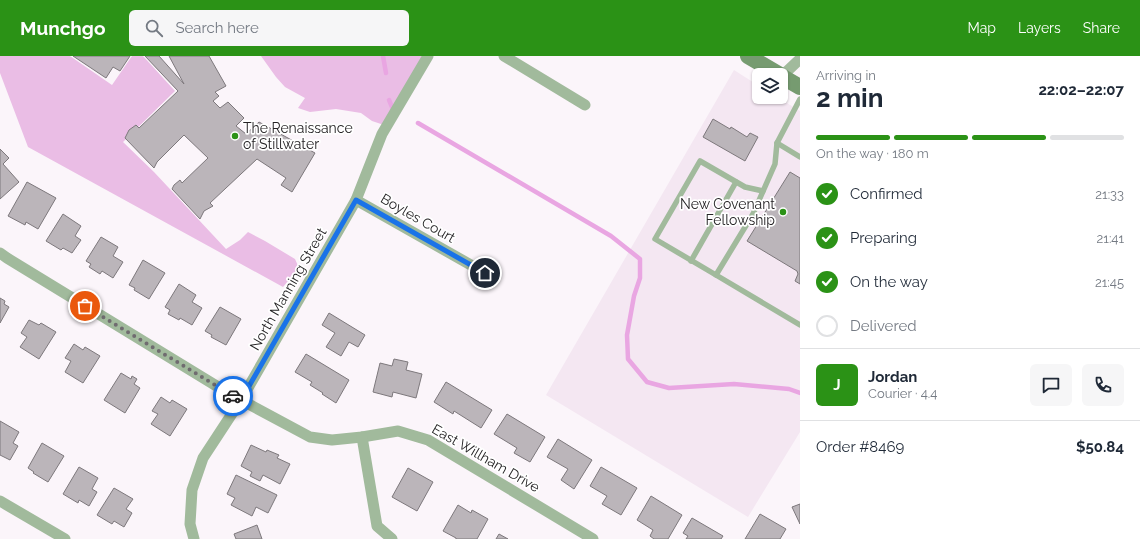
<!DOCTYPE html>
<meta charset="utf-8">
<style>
:root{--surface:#fff;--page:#f6f6f7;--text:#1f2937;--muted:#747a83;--line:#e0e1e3;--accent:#2b9216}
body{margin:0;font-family:Raleway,sans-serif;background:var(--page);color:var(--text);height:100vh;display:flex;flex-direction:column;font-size:15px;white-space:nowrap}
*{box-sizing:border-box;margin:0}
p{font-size:13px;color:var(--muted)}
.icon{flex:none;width:22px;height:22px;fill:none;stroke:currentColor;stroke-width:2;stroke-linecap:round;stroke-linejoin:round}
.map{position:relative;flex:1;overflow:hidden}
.side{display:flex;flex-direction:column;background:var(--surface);width:340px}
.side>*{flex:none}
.controls{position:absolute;left:752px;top:12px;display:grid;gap:8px}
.controls a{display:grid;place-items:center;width:36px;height:36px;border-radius:6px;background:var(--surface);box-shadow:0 1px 3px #0004;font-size:20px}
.pin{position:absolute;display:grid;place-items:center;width:34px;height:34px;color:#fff;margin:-17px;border:2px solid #fff;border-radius:50%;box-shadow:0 1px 4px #0007}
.courier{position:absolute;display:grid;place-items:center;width:40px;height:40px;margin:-20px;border:3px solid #1a73e8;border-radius:50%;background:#fff;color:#222;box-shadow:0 1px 5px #0007}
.head em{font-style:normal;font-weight:700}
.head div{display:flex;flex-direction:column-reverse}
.head{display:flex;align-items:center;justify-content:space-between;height:68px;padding:0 16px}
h1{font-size:26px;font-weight:700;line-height:30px}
.bar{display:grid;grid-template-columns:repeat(4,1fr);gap:6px 4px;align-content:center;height:48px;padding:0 16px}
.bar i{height:5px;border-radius:3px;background:var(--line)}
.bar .current{background:var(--accent)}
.bar p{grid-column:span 4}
.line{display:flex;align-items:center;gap:10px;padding:0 16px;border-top:1px solid var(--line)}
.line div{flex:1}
.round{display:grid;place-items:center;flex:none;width:42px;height:42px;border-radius:6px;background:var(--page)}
ol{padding:0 16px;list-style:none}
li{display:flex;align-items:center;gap:12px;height:44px}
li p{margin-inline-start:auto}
li .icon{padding:4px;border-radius:50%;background:var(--accent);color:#fff;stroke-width:4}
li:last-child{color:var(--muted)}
li i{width:22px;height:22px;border:2px solid var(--line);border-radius:50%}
header{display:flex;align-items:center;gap:24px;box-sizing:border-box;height:56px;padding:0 20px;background:var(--accent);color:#fff}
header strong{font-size:19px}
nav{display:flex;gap:22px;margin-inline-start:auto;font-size:14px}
.search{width:280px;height:36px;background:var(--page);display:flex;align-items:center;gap:10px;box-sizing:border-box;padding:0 14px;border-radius:6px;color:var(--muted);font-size:15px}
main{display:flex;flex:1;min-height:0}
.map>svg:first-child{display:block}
</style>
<header>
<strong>Munchgo</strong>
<div class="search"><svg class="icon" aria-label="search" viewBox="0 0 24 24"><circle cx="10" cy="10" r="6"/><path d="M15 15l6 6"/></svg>Search here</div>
<nav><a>Map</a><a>Layers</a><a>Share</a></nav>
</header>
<main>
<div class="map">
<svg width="800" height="483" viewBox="0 0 800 483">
<rect width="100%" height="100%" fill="#fbf5fa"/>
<polygon fill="#f4e7f2" points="734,14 759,30 759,41 777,41 800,55 800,376 748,461 546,339"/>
<g fill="#eabde5">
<polygon points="0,0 70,0 112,29 132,0 143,0 175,35 123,86 154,116 226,193 240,184 248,176 265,185 295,203 299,212 283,231 28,91 0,17"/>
<polygon points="261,0 424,0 384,69 372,65 361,57 336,53 310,56 298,52 305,42 285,31 276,21"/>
</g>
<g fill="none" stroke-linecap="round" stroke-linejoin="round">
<g stroke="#e9a6e2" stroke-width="4.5">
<polyline points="383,0 386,17"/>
<polyline points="389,44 392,51"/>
<polyline points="418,67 611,180 640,203 640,222 634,240 627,279 628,303 647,326 669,332 734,328 789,333 800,337"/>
</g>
</g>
<g fill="#bbb5ba" stroke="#7d787c">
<polygon points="73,0 130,0 120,15 113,11 106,22"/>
<polygon points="145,0 159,0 184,28 169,0 209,0 226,30 215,36 219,40 213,45 220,52 228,46 244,62 236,70 246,78 259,66 315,97 292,136 281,129 286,122 257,103 210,147 213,150 204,155 200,163 172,133 174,129 180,124 182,127 208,102 184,79 157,106 154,112 125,82 129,74 136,69 139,72 178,35"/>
<polygon points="713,63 730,73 731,71 747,81 750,77 758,81 745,105 703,81"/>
<polygon points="0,93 9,102 3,108 19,126 0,143"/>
<polygon points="790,116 800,122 800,228 795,225 798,218 797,215 747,185"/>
<polygon points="27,126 56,142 38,173 26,166 25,169 8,160"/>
<polygon points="63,158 81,170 75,180 81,184 72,197 63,192 61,194 46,185"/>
<polygon points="101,181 118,191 113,200 123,206 113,222 102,215 100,218 89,211 91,208 86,205"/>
<polygon points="143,204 165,217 149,243 134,234 135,232 129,229"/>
<polygon points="179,228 196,239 192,246 202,252 192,269 180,262 179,264 168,258 170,254 165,251"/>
<polygon points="0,242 5,245 4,248 9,251 0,267"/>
<polygon points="220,251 241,263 226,289 211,281 212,279 205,275"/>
<polygon points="329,257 365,279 358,291 349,286 341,300 326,291 335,277 322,269"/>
<polygon points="29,264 39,269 41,267 56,276 39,303 20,291 27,281 21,277"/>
<polygon points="74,288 83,294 85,291 100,300 83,327 65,316 71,305 65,302"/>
<polygon points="306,298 349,324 336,347 322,338 323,337 310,329 312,326 295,316"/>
<polygon points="394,303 408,306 406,314 422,318 416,342 393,336 392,341 373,336 380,307 392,310"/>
<polygon points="121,317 131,323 132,320 137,323 134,328 140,332 125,357 104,344"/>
<polygon points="446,326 492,354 481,372 454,355 453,358 434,346"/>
<polygon points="161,341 170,347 172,344 187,353 170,380 151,368 158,358 152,355"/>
<polygon points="507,358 545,381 530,406 514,397 517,392 494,378"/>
<polygon points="0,365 19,376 13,387 18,390 10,404 0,399"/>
<polygon points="558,383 592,404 574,433 561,424 568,413 547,401"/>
<polygon points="42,387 64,400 48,426 33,417 34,416 28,412"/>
<polygon points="251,389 266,396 267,394 279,399 277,402 290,408 280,428 263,419 260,425 250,420 252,416 241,410"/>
<polygon points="79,411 98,422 92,433 97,436 89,450 79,444 78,447 63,438"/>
<polygon points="601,411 637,432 621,459 602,448 607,440 590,430"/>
<polygon points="408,412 433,426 417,455 392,441"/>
<polygon points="236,419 277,439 268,457 256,451 252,460 231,449 235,442 227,438"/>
<polygon points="114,432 133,443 126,453 132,457 124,471 114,465 112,468 97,459"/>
<polygon points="651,440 682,459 668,483 654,483 650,480 653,474 637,464"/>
<polygon points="800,448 800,468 792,451"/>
<polygon points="458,449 471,457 472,454 488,463 477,483 456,483 456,482 443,475"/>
<polygon points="760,458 786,473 780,483 745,483"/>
<polygon points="692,462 723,480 721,483 686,483 688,480 683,477"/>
<polygon points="257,469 262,483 236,483 234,478"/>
<polygon points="499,478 508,483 496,483"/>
</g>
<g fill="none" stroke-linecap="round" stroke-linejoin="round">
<g stroke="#a1ba9c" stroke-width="5.5">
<polyline points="800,43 777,87 775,108 753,158 716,219 800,269"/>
<polyline points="777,87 800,101"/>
<polyline points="691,205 736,126"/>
<polyline points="716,219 655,183 700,105 745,131 763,135"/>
</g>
<g stroke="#a1ba9c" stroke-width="11">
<polyline points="504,0 585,49"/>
<polyline points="782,20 800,3"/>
<polyline points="356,144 485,217"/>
<polyline points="0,197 7,202 228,337 310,381 332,384 362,381 398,375 428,384 593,483"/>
<polyline points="362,381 377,470 392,483"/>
<polyline points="0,445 65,483"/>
<polyline points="194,483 190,468 192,434 203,402 241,344 356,144 382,78 428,0"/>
</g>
<g stroke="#769b70" stroke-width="16">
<polyline points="748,0 780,19"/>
<polyline points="781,20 800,31"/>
</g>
</g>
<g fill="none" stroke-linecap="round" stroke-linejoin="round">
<polyline stroke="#706c70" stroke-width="4" stroke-dasharray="0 7.2" points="85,250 233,340"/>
<polyline stroke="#1a73e8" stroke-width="5" points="233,340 241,344 356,144 485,217"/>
</g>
<g fill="#2b9216" stroke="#fff" stroke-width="1.5">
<circle cx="235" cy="80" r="4"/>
<circle cx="783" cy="156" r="4"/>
</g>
<g text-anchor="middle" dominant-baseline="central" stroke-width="3.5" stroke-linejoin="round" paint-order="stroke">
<g font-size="14" fill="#252325" stroke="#fff" text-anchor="start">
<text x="243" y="72">The Renaissance<tspan x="243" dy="16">of Stillwater</tspan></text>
<text x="775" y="148" text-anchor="end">New Covenant<tspan x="775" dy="16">Fellowship</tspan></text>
</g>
<g font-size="14" fill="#252325" stroke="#fff">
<text transform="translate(418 162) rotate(30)">Boyles Court</text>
<text transform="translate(288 233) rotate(-60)">North Manning Street</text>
<text transform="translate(486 402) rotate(30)">East Willham Drive</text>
</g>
</g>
</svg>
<div class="controls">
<a><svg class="icon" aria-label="layers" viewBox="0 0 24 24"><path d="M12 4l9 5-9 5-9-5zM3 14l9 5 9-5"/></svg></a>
</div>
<div class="pin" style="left:85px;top:250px;background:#ea580c"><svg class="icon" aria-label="bag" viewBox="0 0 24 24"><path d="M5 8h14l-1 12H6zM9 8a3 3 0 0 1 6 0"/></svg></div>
<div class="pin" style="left:485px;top:217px;background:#1f2937"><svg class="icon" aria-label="home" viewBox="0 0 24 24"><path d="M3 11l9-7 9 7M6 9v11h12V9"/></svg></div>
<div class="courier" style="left:233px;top:340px"><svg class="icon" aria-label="car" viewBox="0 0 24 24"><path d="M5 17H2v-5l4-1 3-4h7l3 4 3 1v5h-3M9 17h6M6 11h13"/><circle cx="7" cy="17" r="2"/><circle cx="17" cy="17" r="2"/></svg></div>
</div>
<section class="side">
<div class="head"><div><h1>2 min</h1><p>Arriving in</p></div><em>22:02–22:07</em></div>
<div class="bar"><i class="current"></i><i class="current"></i><i class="current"></i><i></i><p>On the way · 180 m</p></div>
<ol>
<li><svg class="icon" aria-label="check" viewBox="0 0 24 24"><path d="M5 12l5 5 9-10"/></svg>Confirmed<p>21:33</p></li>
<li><svg class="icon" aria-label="check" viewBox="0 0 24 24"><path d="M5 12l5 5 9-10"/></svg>Preparing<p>21:41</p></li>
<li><svg class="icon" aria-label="check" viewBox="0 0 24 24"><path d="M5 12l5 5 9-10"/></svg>On the way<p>21:45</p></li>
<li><i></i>Delivered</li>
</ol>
<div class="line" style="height:72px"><b class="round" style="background:var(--accent);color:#fff">J</b><div><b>Jordan</b><p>Courier · 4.4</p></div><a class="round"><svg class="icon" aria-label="chat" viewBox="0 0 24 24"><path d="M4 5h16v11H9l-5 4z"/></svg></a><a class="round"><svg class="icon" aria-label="phone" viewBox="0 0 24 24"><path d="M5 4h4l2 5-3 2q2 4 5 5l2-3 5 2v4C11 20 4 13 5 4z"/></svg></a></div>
<div class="line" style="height:52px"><div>Order #8469</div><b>$50.84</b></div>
</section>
</main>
